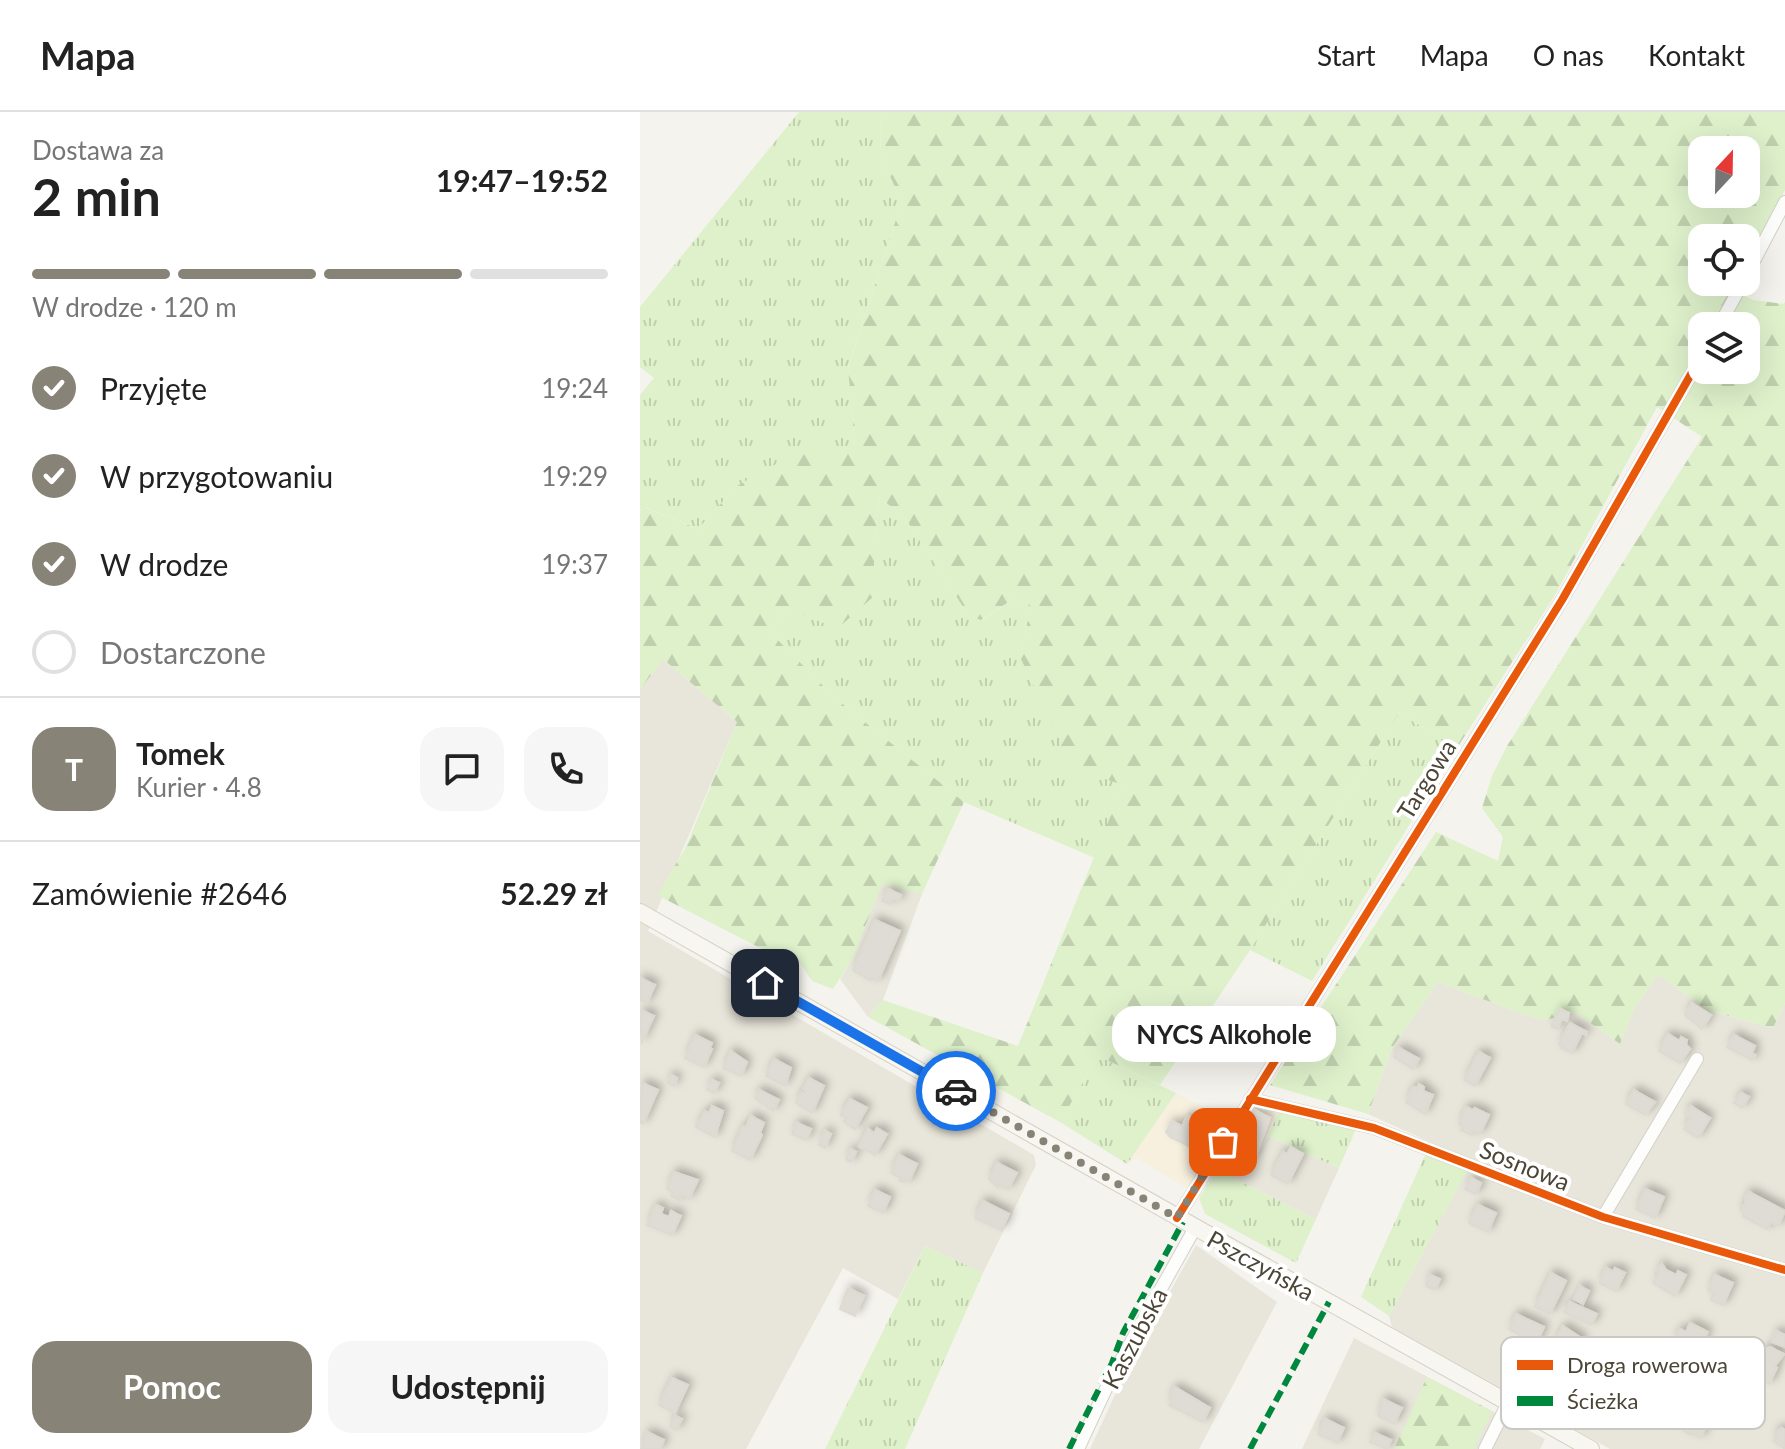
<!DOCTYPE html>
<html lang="pl">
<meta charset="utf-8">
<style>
:root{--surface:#fff;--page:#f6f6f6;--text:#222;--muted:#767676;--line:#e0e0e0;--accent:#878377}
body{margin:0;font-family:Lato,sans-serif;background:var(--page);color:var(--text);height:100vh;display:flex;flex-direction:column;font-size:30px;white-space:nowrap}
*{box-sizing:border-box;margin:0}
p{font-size:26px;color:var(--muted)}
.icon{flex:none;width:44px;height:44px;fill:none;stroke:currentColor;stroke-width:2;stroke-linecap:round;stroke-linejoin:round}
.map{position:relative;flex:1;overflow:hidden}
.details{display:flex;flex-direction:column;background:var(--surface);width:640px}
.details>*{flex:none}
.needle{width:52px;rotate:22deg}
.buttons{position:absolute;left:1048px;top:24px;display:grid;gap:16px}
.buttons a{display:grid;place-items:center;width:72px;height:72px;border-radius:16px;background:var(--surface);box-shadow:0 8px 32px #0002;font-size:40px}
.pin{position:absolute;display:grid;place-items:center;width:68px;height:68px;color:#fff;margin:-34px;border-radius:16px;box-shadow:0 4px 12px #0006}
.courier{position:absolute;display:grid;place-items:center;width:80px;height:80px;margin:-40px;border:6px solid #1a73e8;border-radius:50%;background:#fff;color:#222;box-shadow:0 2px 10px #0007}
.bubble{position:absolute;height:56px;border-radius:24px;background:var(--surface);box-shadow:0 8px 32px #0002;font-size:26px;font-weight:700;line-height:56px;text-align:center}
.overview em{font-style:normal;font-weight:700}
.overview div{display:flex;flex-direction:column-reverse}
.overview{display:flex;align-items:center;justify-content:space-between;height:136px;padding:0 32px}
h1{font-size:52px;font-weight:700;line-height:60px}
.bar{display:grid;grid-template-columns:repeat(4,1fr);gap:12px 8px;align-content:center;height:96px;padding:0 32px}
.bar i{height:10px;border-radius:6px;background:var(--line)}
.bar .on{background:var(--accent)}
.bar p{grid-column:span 4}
.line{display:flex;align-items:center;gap:20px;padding:0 32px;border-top:2px solid var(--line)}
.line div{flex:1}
.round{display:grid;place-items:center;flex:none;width:84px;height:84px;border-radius:24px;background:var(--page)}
ol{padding:0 32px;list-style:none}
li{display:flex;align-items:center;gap:24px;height:88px}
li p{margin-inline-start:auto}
li .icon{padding:8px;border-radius:50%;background:var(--accent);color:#fff;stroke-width:4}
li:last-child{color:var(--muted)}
li i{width:44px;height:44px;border:4px solid var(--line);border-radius:50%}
.cta{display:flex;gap:16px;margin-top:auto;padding:16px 32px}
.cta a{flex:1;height:92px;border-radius:24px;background:var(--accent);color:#fff;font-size:32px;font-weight:700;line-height:92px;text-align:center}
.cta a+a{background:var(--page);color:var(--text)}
header{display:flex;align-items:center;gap:48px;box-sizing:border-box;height:112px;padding:0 40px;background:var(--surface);border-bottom:2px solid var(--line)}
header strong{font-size:38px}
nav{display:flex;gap:44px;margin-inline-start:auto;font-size:28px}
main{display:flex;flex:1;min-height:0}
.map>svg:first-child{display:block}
</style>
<header>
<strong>Mapa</strong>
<nav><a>Start</a><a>Mapa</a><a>O nas</a><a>Kontakt</a></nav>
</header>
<main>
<section class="details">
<div class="overview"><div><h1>2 min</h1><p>Dostawa za</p></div><em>19:47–19:52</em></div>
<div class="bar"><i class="on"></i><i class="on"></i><i class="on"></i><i></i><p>W drodze · 120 m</p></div>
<ol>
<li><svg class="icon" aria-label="check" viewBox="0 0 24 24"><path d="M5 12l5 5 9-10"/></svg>Przyjęte<p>19:24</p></li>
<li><svg class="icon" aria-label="check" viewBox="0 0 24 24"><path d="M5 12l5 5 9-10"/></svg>W przygotowaniu<p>19:29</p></li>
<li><svg class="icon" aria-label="check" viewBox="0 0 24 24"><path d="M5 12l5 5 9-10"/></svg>W drodze<p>19:37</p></li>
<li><i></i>Dostarczone</li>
</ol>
<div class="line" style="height:144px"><b class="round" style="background:var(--accent);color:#fff">T</b><div><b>Tomek</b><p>Kurier · 4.8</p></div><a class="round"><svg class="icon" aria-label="chat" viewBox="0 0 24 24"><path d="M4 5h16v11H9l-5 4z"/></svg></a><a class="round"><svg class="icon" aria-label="phone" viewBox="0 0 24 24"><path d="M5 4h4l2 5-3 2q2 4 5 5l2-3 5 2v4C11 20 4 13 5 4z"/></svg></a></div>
<div class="line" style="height:104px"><div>Zamówienie #2646</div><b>52.29 zł</b></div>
<div class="cta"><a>Pomoc</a><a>Udostępnij</a></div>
</section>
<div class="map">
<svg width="1145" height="1337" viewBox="0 0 1145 1337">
<defs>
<pattern id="grass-tufts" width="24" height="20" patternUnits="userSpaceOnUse" patternTransform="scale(2)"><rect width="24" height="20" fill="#def1cb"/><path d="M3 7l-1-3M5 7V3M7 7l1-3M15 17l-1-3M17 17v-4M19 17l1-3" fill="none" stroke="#c0d0af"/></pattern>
<pattern id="forest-firs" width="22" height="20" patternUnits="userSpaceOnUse" patternTransform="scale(2)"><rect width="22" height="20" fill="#def1cb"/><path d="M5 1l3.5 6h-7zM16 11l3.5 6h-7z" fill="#c0d0af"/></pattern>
<filter id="shadow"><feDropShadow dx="4" dy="-4" stdDeviation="4" flood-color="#0004"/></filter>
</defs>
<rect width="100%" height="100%" fill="#f4f3ed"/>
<g fill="#e8e5da">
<polygon points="23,547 97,610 8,819 394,1043 396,1053 343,1161 285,1134 258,1187 203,1156 106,1337 0,1337 0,578"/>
<polygon points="242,771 282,782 243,888 228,905 200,867 212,847"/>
<polygon points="1018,863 1067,898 1133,916 1145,891 1145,1337 970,1337 752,1215 749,1204 832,1049 728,1002 752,936 798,870 882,902 906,908 935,900 980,932 995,895"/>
<polygon points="628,1024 699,1056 676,1107 577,1058 588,1037 614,1051"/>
<polygon points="556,1133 637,1190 559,1337 450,1337 485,1261"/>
<polygon points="714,1226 905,1327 900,1337 662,1337"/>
</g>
<g fill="#f7f0df">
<polygon points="536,981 594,1010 551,1079 497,1046 487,1052"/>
<polygon points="617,995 639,1000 614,1051 588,1037 611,996"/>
</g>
<g fill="url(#grass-tufts)">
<polygon points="159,0 240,0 241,46 262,89 208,255 215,335 97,374 58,417 5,395 0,398 0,283 14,266 0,255 0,195"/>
<polygon points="240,385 267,409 329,504 342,508 373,487 391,493 380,545 483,673 455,746 324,690 194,585 132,522 146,495 234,485 234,430"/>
<polygon points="759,601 817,636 672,869 610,838"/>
<polygon points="458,944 536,981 487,1052 420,1010"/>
<polygon points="639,1000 716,1017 699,1056 628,1024"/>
<polygon points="786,1041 828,1057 749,1204 721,1185"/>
<polygon points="577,1058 676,1107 656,1151 565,1102 559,1086"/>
<polygon points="285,1134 343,1161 265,1337 185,1337"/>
</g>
<g fill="url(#forest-firs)" fill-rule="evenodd">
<path d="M240 0H1145V78L1106 151V126H1062V170H1094L1090 176 1113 188 1143 192 1145 190V891L1133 916 1067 898 1018 863 995 895 980 932 935 900 906 908 882 902 798 870 752 936 728 1002 630 973 796 720 858 749 863 725 842 696 852 664 867 634 1062 325 1017 295 915 483 817 636 759 601 610 838 520 973 458 944 420 1010 228 905 243 888 378 934 483 673 433 656 380 545 391 493 373 487 341 508 329 504 267 409 240 385 234 430V484L197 517 146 495 132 522 194 585 324 690 282 782 242 772 212 847 193 877 172 869 158 848 132 842 17 783 45 737 97 610 23 547 0 578V399L4 395 58 417 97 374 168 334H215L208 256 262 89 241 46ZM1062 38H1106V82H1062ZM1062 214H1106V258H1062Z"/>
<polygon points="787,1265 852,1299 834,1337 754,1337"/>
</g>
<g fill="#dedcd5" stroke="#dddad2" stroke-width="2" filter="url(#shadow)">
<polygon points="248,777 261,783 259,789 252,787 250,792 242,789"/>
<polygon points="235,808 260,819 238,869 231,866 230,868 213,858"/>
<polygon points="0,866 15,873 7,891 0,888"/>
<polygon points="1052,891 1071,903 1062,917 1045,903"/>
<polygon points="920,897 929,901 927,909 922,907 917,917 911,914"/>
<polygon points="3,899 14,904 2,930 0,906"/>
<polygon points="930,911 947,920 946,923 942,921 932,941 921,936 923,934 919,932"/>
<polygon points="1028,922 1040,929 1041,925 1047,928 1046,932 1050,937 1040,951 1019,939"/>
<polygon points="55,923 72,931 70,936 72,937 64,955 45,946"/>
<polygon points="1094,923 1115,934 1112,941 1115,943 1112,948 1087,935"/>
<polygon points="759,936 779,947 773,957 754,945"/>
<polygon points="91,939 107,950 101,964 83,956"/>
<polygon points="839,940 850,946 835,974 824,968"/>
<polygon points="134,947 151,956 145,974 126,964"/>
<polygon points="31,963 37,966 34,974 27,971"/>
<polygon points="169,966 184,974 172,1001 156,991 161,980 164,981 166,979 163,977"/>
<polygon points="72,968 79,971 74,981 67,978"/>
<polygon points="2,971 18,978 3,1012 0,1010"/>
<polygon points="779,972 784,975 783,979 793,983 785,1002 766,990 773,975 777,976"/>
<polygon points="119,978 139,988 133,999 115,986"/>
<polygon points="994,978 1015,990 1005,1003 986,992"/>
<polygon points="1101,981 1109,985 1102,996 1094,991"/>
<polygon points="210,987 227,996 215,1017 204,1010 206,1006 201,1003"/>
<polygon points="72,994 83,999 75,1025 56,1015 65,999 69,1001"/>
<polygon points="1051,994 1070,1006 1058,1026 1044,1017 1050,1006 1045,1002"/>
<polygon points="826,995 833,998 835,996 849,1003 840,1022 834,1019 832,1023 821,1018 823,1014 819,1012"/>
<polygon points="612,997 630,1006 614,1048 593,1038"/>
<polygon points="111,1004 124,1011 120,1021 122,1023 110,1048 92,1039 103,1014 106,1015"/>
<polygon points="547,1004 564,1012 562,1018 570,1022 561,1040 530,1025 526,1020 532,1009 542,1014"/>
<polygon points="157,1011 171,1017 166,1028 152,1022"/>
<polygon points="237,1016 247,1022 235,1043 219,1034 228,1017 234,1021"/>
<polygon points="185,1019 191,1022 185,1036 179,1033"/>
<polygon points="651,1035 663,1042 648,1072 631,1063 643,1040 647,1042"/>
<polygon points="211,1037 216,1040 211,1050 206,1047"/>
<polygon points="259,1043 277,1052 269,1070 265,1068 264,1070 260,1069 261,1066 251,1061"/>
<polygon points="357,1051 377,1061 368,1077 359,1072 358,1076 349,1067"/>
<polygon points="34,1060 58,1068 49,1087 41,1083 39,1088 31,1084 33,1080 27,1077"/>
<polygon points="831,1066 841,1071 836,1082 825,1077"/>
<polygon points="1005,1077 1024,1085 1015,1106 996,1097"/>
<polygon points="235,1078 250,1085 243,1101 228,1094"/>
<polygon points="1109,1080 1145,1099 1138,1114 1131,1110 1127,1117 1104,1105 1100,1095 1105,1093 1105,1085"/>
<polygon points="343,1089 369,1102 362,1118 335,1106"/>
<polygon points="16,1093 23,1096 21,1102 29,1105 31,1099 41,1104 32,1123 7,1113"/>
<polygon points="838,1093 856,1101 848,1120 829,1111"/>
<polygon points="1022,1152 1026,1158 1036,1163 1038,1159 1046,1163 1035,1184 1013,1171 1019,1161 1017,1156"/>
<polygon points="966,1156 973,1159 975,1156 985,1161 976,1179 959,1171"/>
<polygon points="911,1161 926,1169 910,1202 895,1195"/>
<polygon points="790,1163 800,1167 795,1178 786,1174"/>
<polygon points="1075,1163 1093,1171 1083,1193 1071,1188 1074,1181 1068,1178"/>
<polygon points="940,1174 949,1179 943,1192 934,1187"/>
<polygon points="208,1176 224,1184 215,1204 200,1197"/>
<polygon points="930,1190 957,1202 951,1213 924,1200"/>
<polygon points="876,1202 904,1215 896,1232 869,1217"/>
<polygon points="1050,1211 1068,1220 1058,1239 1034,1227 1040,1217 1046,1220"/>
<polygon points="923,1214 943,1227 936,1241 914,1230"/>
<polygon points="1136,1219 1145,1223 1145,1235 1132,1230"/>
<polygon points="1130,1235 1144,1242 1135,1254 1137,1256 1129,1272 1114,1265 1124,1238"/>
<polygon points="32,1266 48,1273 35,1301 19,1293"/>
<polygon points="535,1275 570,1296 563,1310 529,1293 532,1288 529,1286"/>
<polygon points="743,1287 762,1296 754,1312 738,1304"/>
<polygon points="1051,1303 1068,1312 1060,1326 1051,1321 1050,1323 1038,1314 1042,1306 1048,1308"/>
<polygon points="35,1304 42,1307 36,1318 30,1315"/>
<polygon points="685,1307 704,1316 697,1331 678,1322"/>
<polygon points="1142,1316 1145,1318 1145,1337 1133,1329 1137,1323 1135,1321"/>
<polygon points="7,1320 24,1328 20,1337 1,1337"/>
<polygon points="735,1321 751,1328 747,1337 730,1330"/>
</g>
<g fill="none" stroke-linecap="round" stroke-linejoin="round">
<defs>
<g id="street">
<polyline points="1106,164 1145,90"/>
<polyline points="1079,214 1103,170"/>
<polyline points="610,987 734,1016 963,1105 1145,1158"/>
<polyline points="963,1105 1057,947"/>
<polyline points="537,1106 922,488 1062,243"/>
<polyline points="438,1337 471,1266 555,1116"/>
<polyline points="845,1337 868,1291"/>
</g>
<path id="secondary" d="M0 800C316 980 633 1160 951 1337"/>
</defs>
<use href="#street" stroke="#d2d1ca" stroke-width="14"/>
<use href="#secondary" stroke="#d4d1c3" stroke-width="18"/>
<use href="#street" stroke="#fdfdfc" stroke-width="12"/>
<use href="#secondary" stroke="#f7f6f1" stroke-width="16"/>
<g stroke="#00873e" stroke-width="6" stroke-dasharray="12 6" stroke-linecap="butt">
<polyline points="429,1337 472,1251 483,1221 543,1110"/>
<polyline points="610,1337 689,1190"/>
</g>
<defs>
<g id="cycleway">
<polyline points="610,987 734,1016 963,1105 1145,1158"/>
<polyline points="537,1106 922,488 1062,243"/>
</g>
</defs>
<use href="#cycleway" stroke="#fff" stroke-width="13"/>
<use href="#cycleway" stroke="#e8590c" stroke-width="8"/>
</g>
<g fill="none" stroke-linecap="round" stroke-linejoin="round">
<polyline stroke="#878377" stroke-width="8" stroke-dasharray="0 14.4" points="316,979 537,1106 583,1030"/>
<polyline stroke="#1a73e8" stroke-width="10" points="125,871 316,979"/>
</g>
<g text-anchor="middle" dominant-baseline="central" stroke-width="8" stroke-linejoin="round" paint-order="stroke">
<g font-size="24" fill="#4c4637" stroke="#fff">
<text transform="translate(786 667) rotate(-58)">Targowa</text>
<text transform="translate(885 1053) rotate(22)">Sosnowa</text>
<text transform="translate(621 1153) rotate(29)">Pszczyńska</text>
<text transform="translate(494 1226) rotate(-62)">Kaszubska</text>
</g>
</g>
<rect x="861" y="1225" width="264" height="92" rx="12" fill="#fff" stroke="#c9c8c3" stroke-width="2"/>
<rect x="877" y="1248" width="36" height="10" fill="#e8590c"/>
<rect x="877" y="1284" width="36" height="10" fill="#00873e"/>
<g font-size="22" fill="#4c4637">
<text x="927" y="1261">Droga rowerowa</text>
<text x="927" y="1297">Ścieżka</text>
</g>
</svg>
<div class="buttons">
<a><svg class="needle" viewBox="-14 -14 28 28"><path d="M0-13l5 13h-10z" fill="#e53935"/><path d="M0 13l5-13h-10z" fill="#767676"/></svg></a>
<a><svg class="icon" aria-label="locate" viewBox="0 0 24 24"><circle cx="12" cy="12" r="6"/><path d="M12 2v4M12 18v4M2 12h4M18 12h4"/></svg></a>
<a><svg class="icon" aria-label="layers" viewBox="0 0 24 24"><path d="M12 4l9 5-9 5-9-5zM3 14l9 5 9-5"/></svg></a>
</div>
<div class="pin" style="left:583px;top:1030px;background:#ea580c"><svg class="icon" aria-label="bag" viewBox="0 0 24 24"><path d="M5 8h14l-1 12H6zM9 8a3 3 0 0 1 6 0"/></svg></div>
<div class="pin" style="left:125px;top:871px;background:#1f2937"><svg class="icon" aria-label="home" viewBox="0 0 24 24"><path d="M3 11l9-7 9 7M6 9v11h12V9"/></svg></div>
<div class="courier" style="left:316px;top:979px"><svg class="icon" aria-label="car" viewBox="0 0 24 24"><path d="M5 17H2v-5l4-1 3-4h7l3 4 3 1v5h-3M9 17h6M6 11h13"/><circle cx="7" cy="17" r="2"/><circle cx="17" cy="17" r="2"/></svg></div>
<div class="bubble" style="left:472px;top:894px;width:224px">NYCS Alkohole</div>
</div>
</main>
